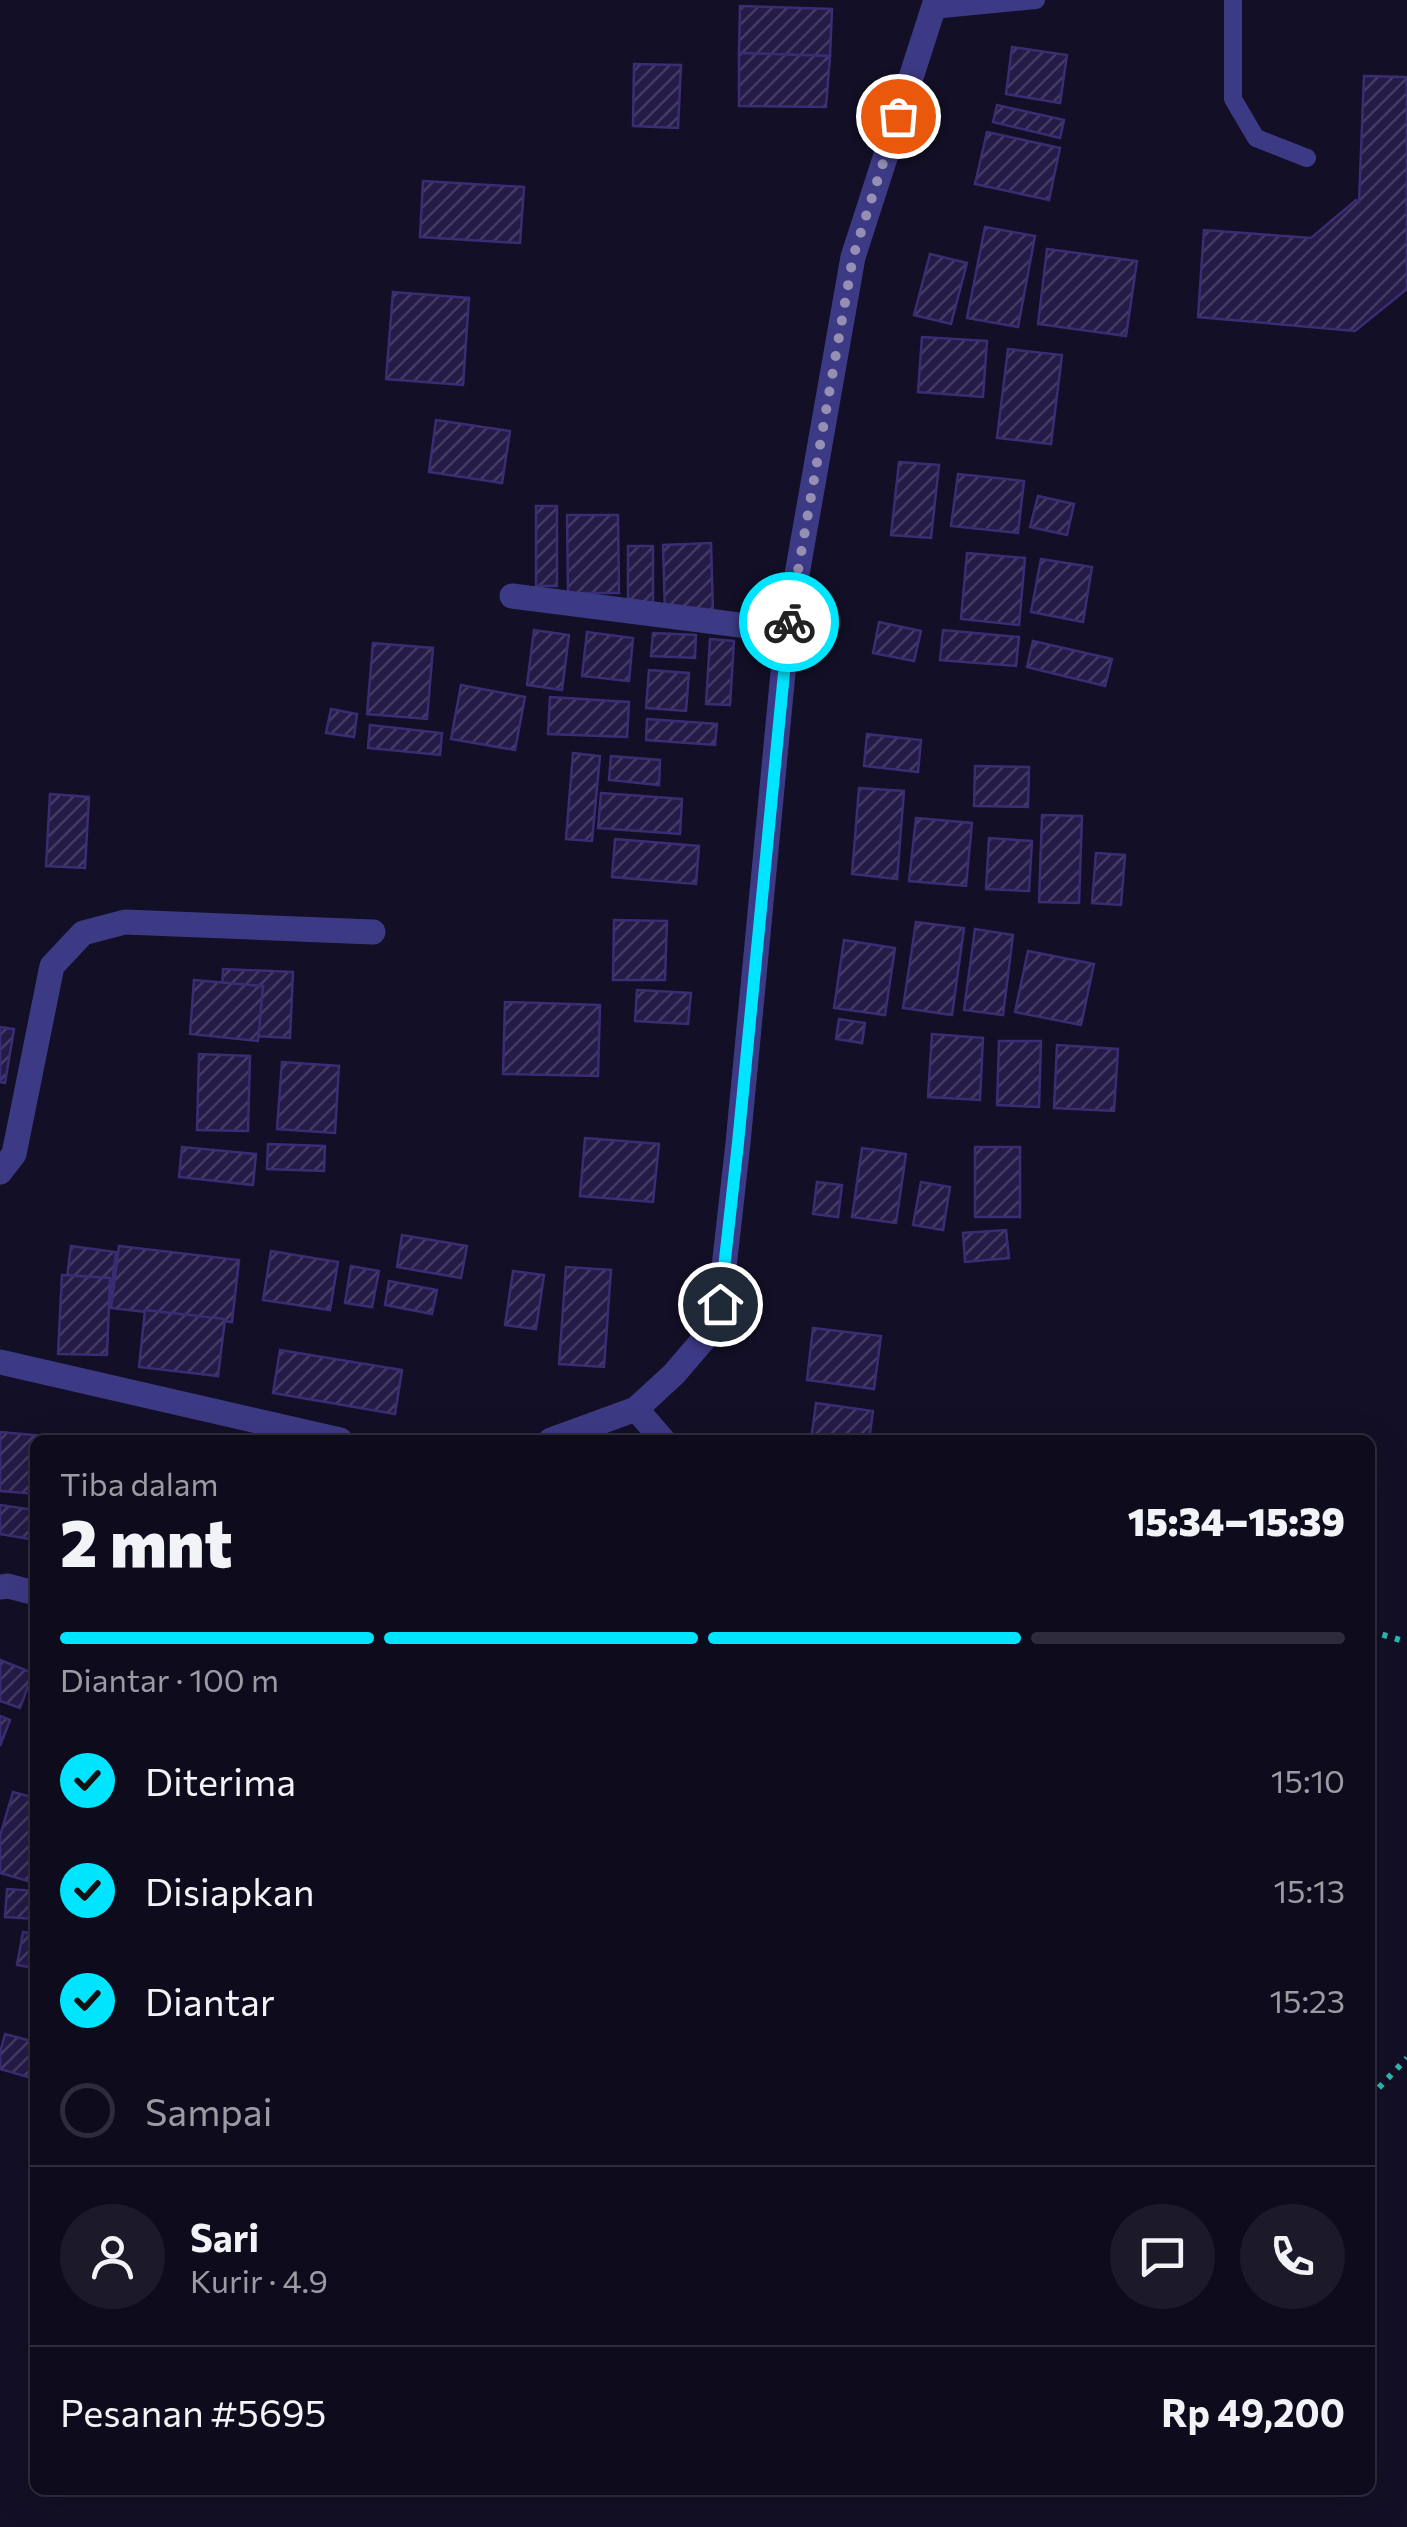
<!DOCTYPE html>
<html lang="id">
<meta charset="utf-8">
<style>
:root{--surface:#0e0b1c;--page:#1c1929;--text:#f1f3f6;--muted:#9b9ba3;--line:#2e2b3b;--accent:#00e5ff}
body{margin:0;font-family:Commissioner,sans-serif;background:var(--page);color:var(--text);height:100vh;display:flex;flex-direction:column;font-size:38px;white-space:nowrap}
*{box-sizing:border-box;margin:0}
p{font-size:32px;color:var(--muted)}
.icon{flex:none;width:55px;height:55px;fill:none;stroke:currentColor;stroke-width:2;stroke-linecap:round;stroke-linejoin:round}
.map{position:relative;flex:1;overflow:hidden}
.details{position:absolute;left:30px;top:1435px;width:1345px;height:1060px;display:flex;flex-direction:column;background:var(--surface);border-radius:15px;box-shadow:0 10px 40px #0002,0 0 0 2px var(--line)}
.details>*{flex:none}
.pin{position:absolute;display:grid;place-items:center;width:85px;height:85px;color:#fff;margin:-42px;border:5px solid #fff;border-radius:50%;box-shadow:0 2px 10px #0007}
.courier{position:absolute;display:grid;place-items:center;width:100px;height:100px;margin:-50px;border:8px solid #00e5ff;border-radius:50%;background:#fff;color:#222;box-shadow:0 2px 12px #0007}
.overview em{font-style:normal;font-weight:800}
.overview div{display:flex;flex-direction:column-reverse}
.overview{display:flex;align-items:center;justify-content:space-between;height:170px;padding:0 30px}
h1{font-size:65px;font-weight:800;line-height:75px}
.bar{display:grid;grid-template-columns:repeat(4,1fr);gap:15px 10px;align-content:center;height:120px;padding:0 30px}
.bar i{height:12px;border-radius:8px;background:var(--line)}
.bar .on{background:var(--accent)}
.bar p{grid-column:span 4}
.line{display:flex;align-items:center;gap:25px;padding:0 30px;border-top:2px solid var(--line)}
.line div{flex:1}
.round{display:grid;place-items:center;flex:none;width:105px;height:105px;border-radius:52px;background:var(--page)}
ol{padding:0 30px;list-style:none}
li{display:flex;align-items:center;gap:30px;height:110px}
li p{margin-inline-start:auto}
li .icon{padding:10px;border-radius:50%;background:var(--accent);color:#111;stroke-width:4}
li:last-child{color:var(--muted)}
li i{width:55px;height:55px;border:5px solid var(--line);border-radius:50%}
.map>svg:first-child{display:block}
</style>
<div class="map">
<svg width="1407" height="2527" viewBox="0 0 1407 2527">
<defs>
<pattern id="building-hatch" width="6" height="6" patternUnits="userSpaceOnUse" patternTransform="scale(2.5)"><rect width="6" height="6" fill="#241b47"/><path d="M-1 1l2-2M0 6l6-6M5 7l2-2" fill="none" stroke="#433b63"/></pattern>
</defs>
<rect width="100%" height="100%" fill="#130f26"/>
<g fill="url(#building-hatch)" stroke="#3b2d73" stroke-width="2.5">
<polygon points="740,6 832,9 830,56 739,53"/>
<polygon points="1012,47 1067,55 1060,103 1006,94"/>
<polygon points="739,53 830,56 826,107 739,106"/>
<polygon points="634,64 681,65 678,128 633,126"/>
<polygon points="1364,76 1407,77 1407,289 1355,331 1198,317 1204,230 1311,238 1356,200 1359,202"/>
<polygon points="997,105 1064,120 1060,138 993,122"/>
<polygon points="987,132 1060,148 1049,200 975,184"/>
<polygon points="423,181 524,187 520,243 420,237"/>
<polygon points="985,227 1035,236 1018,327 967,318"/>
<polygon points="1047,249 1137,261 1126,336 1038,324"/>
<polygon points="930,254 967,263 951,324 914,315"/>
<polygon points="393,292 469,298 463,385 386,379"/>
<polygon points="922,337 987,341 983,397 918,392"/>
<polygon points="1008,349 1062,355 1051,444 997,438"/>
<polygon points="436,420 510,431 502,483 429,472"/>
<polygon points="899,462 939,465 931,538 891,535"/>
<polygon points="958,474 1024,481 1018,533 951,526"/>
<polygon points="1038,496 1074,504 1067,535 1030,527"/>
<rect x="536" y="506" width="21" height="80"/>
<polygon points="567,515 618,515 619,593 568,593"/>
<polygon points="711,543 713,612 665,613 663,545"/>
<rect x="628" y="546" width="25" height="57"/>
<polygon points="967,553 1025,558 1019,625 961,619"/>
<polygon points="1041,559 1092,567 1083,622 1031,612"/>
<polygon points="879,622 921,631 914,661 873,653"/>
<polygon points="534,630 569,635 562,690 527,685"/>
<polygon points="943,630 1019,637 1016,666 940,660"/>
<polygon points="587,632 633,638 629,681 582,676"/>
<polygon points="653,633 696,635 695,658 651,656"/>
<polygon points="710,639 734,641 730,705 706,704"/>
<polygon points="1033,641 1112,659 1105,686 1027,667"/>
<polygon points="373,643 433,648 427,719 367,714"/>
<polygon points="649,670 689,673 686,711 646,708"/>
<polygon points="461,685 525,697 515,750 451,739"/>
<polygon points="550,697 629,702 627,737 548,734"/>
<polygon points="331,709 357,714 354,737 326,733"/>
<polygon points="647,719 717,724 715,745 646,740"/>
<polygon points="370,725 442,733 440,755 368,748"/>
<polygon points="867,734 921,740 918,772 864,766"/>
<polygon points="573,753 600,756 592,841 566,839"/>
<polygon points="611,756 660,760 659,785 609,780"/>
<polygon points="975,766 1029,767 1028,807 974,806"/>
<polygon points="859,788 904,791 897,879 852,874"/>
<polygon points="601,793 682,799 680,834 598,828"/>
<polygon points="50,794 89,797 85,868 46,866"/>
<polygon points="1042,815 1082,816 1079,903 1039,902"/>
<polygon points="916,818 972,823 966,886 909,881"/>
<polygon points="989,838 1032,841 1029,891 986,889"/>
<polygon points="615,839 699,846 696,884 612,877"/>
<polygon points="1096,853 1125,855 1121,905 1092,903"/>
<polygon points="614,920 667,921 665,980 613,980"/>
<polygon points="916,922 964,928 952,1015 903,1008"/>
<polygon points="975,929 1013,935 1003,1015 964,1010"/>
<polygon points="844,940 895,948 885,1015 834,1008"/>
<polygon points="1028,951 1094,964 1081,1025 1015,1012"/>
<polygon points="223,969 293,972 290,1038 220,1034"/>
<polygon points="194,980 263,986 258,1041 190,1034"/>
<polygon points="637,990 691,993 688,1024 635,1021"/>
<polygon points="505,1002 600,1005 598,1076 503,1074"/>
<polygon points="839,1019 865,1023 862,1043 836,1039"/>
<polygon points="0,1027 14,1029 5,1083 0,1082"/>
<polygon points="932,1034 983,1038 980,1100 928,1097"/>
<polygon points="999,1041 1041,1041 1039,1107 997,1105"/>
<polygon points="1057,1045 1118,1049 1114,1111 1054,1108"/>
<polygon points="199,1054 250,1056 248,1131 197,1130"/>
<polygon points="282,1062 339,1066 335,1133 277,1129"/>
<polygon points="585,1138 659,1144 653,1202 580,1196"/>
<polygon points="268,1144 325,1146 324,1171 267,1169"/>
<polygon points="182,1147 256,1154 253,1185 179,1177"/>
<rect x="975" y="1147" width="45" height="70"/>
<polygon points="862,1148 906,1154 896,1223 852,1217"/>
<polygon points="817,1182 842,1185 838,1217 813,1214"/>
<polygon points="921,1182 950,1187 943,1230 913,1225"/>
<polygon points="1006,1230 1009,1258 965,1262 963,1233"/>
<polygon points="402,1235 467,1246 461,1278 397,1267"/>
<polygon points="71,1246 116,1252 106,1332 61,1326"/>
<polygon points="119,1246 239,1260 232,1322 111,1308"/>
<polygon points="271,1251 338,1262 330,1310 263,1300"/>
<polygon points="351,1266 379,1271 372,1307 345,1303"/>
<polygon points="566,1267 611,1270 604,1367 559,1364"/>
<polygon points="513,1271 544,1275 536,1329 505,1325"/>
<polygon points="62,1275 110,1278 107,1355 58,1354"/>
<polygon points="389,1281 437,1290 432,1314 385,1305"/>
<polygon points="145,1310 225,1319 218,1376 139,1367"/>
<polygon points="813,1328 881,1336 874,1389 807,1380"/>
<polygon points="280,1350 402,1370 395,1414 273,1393"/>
<polygon points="816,1403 873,1411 869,1440 811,1440"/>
<polygon points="0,1432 68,1438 35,1440 35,1494 0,1491"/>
<polygon points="0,1505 35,1510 35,1540 0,1534"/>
<polygon points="0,1660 33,1673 20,1708 0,1701"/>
<polygon points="0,1716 10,1720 0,1746"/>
<polygon points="13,1792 35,1798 35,1883 0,1873 0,1836"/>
<polygon points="7,1889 35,1891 35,1919 5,1917"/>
<polygon points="23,1932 35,1934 35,1968 17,1965"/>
<polygon points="5,2034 35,2042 35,2079 0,2069 0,2053"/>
</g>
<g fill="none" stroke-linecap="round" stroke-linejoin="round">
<g stroke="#2fb8b0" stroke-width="6" stroke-dasharray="5 8" stroke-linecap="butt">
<polyline points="1370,1631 1407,1642"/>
<polyline points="1370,2097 1407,2058"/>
</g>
<g stroke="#3d3a85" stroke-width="18">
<polyline points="1233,0 1233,99 1256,138 1307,158"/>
<polyline points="932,10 1036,0"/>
</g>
<g stroke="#3d3a85" stroke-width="25">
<polyline points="512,596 787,631"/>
<polyline points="0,1172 14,1154 52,966 83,933 125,922 373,932"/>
<polyline points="0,1362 340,1440"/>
<polyline points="636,1409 663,1440"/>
<polyline points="551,1440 636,1409 674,1374 704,1339 720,1303 738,1143 787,631 853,257 936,0"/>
<polyline points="0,1587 8,1586 35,1593"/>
</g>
</g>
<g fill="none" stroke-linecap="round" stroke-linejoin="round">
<polyline stroke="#948fb3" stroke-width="10" stroke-dasharray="0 18" points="789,622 853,257 898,116"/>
<polyline stroke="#00e5ff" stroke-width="12" points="720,1304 738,1143 789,622"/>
</g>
</svg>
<div class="pin" style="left:898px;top:116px;background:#ea580c"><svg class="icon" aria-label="bag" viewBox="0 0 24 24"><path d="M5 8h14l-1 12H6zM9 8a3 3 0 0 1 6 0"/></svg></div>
<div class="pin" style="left:720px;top:1304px;background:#1f2937"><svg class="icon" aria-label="home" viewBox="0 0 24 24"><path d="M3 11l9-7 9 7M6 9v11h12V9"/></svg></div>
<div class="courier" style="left:789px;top:622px"><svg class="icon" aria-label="bike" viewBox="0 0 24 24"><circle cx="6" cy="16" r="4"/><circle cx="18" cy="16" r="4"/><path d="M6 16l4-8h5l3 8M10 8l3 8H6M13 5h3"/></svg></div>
<section class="details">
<div class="overview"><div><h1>2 mnt</h1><p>Tiba dalam</p></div><em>15:34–15:39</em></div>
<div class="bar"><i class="on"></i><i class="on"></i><i class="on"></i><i></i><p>Diantar · 100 m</p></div>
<ol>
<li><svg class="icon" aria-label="check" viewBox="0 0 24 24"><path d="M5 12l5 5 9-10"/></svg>Diterima<p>15:10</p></li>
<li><svg class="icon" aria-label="check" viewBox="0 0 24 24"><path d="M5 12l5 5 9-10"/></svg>Disiapkan<p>15:13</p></li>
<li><svg class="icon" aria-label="check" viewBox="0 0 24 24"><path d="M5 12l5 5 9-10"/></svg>Diantar<p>15:23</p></li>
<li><i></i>Sampai</li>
</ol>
<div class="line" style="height:180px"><a class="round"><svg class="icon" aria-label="person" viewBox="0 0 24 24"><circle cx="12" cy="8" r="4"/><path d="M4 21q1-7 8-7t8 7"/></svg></a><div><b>Sari</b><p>Kurir · 4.9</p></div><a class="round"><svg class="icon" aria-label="chat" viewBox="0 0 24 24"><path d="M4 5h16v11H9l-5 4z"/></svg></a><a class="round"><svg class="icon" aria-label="phone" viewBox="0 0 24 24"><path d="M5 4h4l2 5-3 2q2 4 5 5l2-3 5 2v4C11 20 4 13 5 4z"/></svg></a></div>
<div class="line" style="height:130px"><div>Pesanan #5695</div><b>Rp 49,200</b></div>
</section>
</div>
